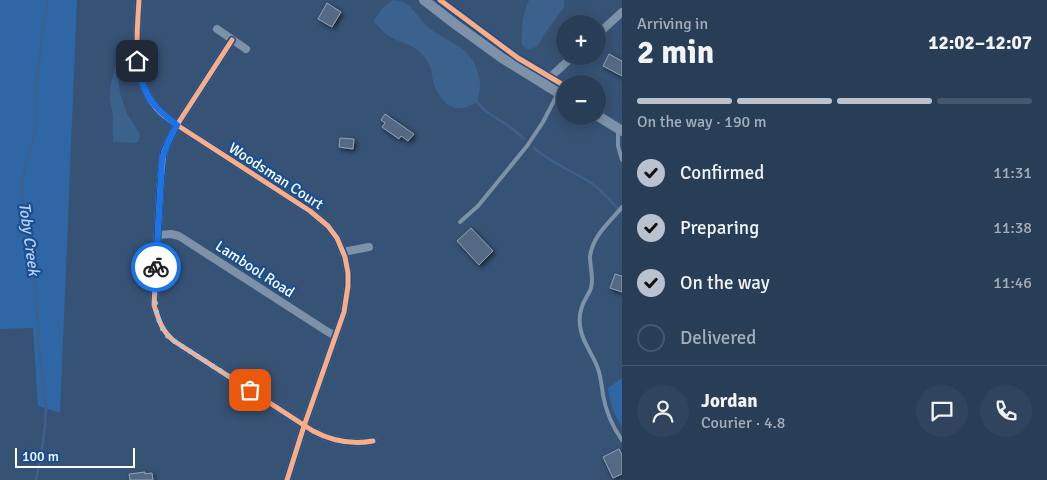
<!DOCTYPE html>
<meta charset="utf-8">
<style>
:root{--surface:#283e57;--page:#30455d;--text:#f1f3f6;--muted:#a5aeba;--line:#44576d;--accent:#b9c2ce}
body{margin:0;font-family:Signika,sans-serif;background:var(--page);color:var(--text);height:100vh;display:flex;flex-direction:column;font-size:19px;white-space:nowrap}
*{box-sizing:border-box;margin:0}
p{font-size:16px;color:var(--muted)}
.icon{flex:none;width:28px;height:28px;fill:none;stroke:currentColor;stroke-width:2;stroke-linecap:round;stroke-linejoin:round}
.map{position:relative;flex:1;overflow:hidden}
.side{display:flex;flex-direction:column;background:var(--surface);width:425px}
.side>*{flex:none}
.buttons{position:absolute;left:556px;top:15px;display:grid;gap:10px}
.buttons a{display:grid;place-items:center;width:50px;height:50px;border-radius:50%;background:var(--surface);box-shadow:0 2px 12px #0003,0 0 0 1px var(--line);font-size:25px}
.scale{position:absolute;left:15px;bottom:12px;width:120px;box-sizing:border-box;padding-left:5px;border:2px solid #fff;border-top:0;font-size:14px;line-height:18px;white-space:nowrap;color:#fff;-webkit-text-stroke:4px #1b4f8f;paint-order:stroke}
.pin{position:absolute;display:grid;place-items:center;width:42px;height:42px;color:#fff;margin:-21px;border-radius:10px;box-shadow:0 2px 8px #0006}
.courier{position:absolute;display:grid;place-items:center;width:50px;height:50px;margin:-25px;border:4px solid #1a73e8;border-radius:50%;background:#fff;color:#222;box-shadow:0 1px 6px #0007}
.summary em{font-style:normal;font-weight:700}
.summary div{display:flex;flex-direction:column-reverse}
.summary{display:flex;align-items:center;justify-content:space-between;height:85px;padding:0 15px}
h1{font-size:32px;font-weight:700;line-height:38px}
.bar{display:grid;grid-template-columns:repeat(4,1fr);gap:8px 5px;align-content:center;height:60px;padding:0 15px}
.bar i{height:6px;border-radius:4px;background:var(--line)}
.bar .selected{background:var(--accent)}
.bar p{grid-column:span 4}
.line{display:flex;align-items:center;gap:12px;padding:0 15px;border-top:1px solid var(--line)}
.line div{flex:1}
.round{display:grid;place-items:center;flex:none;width:52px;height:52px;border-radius:26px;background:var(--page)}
ol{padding:0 15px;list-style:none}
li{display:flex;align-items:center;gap:15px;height:55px}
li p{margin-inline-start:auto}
li .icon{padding:5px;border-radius:50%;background:var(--accent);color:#111;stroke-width:4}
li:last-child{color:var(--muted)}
li i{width:28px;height:28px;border:2px solid var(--line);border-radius:50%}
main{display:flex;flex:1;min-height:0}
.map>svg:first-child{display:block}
</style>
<main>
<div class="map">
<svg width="622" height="480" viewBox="0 0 622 480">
<defs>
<filter id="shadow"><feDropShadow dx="2" dy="2" stdDeviation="2.5" flood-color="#0009"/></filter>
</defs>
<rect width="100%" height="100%" fill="#365274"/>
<g fill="#2f66a5">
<polygon points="0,0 77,0 60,413 38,406 33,328 0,329"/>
<path d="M622 378V426C613 414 610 402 608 388Z"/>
</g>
<g fill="#3b618d">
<path d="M392 0C413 0 414 15 427 26 434 33 442 36 450 41 455 44 462 48 466 52 474 59 481 76 480 87 480 92 478 97 477 102 473 104 468 107 463 108 448 111 437 95 433 82 432 77 432 71 430 67 428 61 423 55 419 51 409 43 397 42 387 35 382 31 378 26 373 21L382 9Z"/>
<path d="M529 0H564V7L543 36 538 46 528 50 522 45C521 29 522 15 529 0Z"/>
<polygon points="117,61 118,62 118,74 120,93 127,114 139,132 140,136 138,143 113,142 113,117 110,99 111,83"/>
</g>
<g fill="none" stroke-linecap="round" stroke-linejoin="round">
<g stroke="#3b618d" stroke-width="2.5">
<polyline points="476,101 487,112 513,129 524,139"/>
<path d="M534 148C551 163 572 171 591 183 603 191 612 203 622 213"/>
<path d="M36 480 41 456 45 426 46 406 38 339 39 336 32 248 30 244 21 185 35 132 36 85 41 49C40 35 45 14 48 0"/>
</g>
</g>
<g fill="#526984" stroke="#92a2b6" filter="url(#shadow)">
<polygon points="327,3 341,12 332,27 318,19"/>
<polygon points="609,54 622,61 622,76 603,66"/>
<polygon points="385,114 414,134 408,141 401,136 399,139 382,127 385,123 381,120"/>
<polygon points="340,138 354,139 353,149 339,147"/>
<polygon points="471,228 493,251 479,265 457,241"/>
<polygon points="615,274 622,276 622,292 610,288"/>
<polygon points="619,449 622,455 622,474 613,478 603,457"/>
<polygon points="145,472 145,474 152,473 153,480 130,480 129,474"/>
</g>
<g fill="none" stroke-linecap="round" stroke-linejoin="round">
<g stroke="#7d92a8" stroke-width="4">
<polyline points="618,131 618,146 622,160"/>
<path d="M622 207C610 222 592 236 590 257 590 268 594 278 591 288 590 292 588 294 586 298 580 308 578 319 581 331 584 345 595 357 599 372 601 380 602 387 603 395 606 412 612 426 622 440"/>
<polyline points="460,222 478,206 527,146 543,122 557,95"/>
</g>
<g stroke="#7d92a8" stroke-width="8">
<path d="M139 0C137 37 131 77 156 108 162 115 169 120 177 125L310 211 328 226 337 238 345 257 348 273V286L344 312 304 426 287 480"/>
<polyline points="217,29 246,49"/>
<polyline points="598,34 622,12"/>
<path d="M232 40 177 125 164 151 160 190 154 305C159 320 161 330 174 341L313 431C332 441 352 445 373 441"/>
<polyline points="543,84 573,56"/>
<polyline points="158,235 171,234 179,236 328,332 336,336"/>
<polyline points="343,252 369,247"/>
</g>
<g stroke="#7d92a8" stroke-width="10">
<polyline points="424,0 455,24 502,58 565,97"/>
<polyline points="598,116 622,131"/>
</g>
<defs>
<g id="cycleway">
<path d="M139 0C137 37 131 77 156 108 162 115 169 120 177 125L310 211 328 226 337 238 345 257 348 273V286L344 312 304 426 287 480"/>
<polyline points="440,0 518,58 565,86"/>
<path d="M232 40 177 125 164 151 160 190 154 305C159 320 161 330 174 341L313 431C332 441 352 445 373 441"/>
</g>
</defs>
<use href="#cycleway" stroke="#1b4f8f" stroke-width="8"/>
<use href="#cycleway" stroke="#ffac80" stroke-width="5"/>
</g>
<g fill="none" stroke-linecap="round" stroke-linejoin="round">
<path stroke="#b9c2ce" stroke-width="5" stroke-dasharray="0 9" d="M156 267C155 289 152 313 165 333 167 336 171 339 174 341L250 390"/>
<path stroke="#1a73e8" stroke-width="6" d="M137 61C142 91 151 107 177 125 170 137 165 147 162 160L156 267"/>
</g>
<g text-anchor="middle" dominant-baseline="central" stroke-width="4.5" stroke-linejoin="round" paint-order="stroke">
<g font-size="15" fill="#fff" stroke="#1b4f8f">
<text transform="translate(276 176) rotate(33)">Woodsman Court</text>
<text transform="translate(255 269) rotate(33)">Lambool Road</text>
</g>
<g font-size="16" font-style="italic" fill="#b5d3f5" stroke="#1b4f8f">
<text transform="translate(29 239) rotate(82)">Toby Creek</text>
</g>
</g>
</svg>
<div class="buttons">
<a>+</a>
<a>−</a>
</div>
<div class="scale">100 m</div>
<div class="pin" style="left:250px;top:390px;background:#ea580c"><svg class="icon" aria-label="bag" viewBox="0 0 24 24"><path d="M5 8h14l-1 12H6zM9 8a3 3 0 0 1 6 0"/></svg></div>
<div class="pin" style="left:137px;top:61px;background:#1f2937"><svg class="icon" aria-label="home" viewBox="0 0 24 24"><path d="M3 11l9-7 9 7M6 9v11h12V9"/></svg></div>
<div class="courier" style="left:156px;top:267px"><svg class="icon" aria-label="bike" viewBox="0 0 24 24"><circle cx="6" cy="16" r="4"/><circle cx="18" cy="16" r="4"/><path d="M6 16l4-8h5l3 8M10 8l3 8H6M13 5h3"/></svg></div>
</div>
<section class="side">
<div class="summary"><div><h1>2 min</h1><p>Arriving in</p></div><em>12:02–12:07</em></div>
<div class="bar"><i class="selected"></i><i class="selected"></i><i class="selected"></i><i></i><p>On the way · 190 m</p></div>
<ol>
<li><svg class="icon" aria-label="check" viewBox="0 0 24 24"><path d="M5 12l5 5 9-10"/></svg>Confirmed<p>11:31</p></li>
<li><svg class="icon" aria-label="check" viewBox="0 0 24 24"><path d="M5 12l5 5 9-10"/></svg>Preparing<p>11:38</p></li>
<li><svg class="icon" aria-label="check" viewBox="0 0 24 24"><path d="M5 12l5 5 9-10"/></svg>On the way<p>11:46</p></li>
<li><i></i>Delivered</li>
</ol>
<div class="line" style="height:90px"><a class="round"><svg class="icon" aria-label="person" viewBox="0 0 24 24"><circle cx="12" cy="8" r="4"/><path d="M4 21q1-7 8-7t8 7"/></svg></a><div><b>Jordan</b><p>Courier · 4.8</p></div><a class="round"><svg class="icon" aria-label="chat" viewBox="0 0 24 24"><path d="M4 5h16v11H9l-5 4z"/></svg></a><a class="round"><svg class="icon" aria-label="phone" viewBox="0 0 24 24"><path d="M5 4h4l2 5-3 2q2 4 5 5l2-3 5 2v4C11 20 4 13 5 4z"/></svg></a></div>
</section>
</main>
